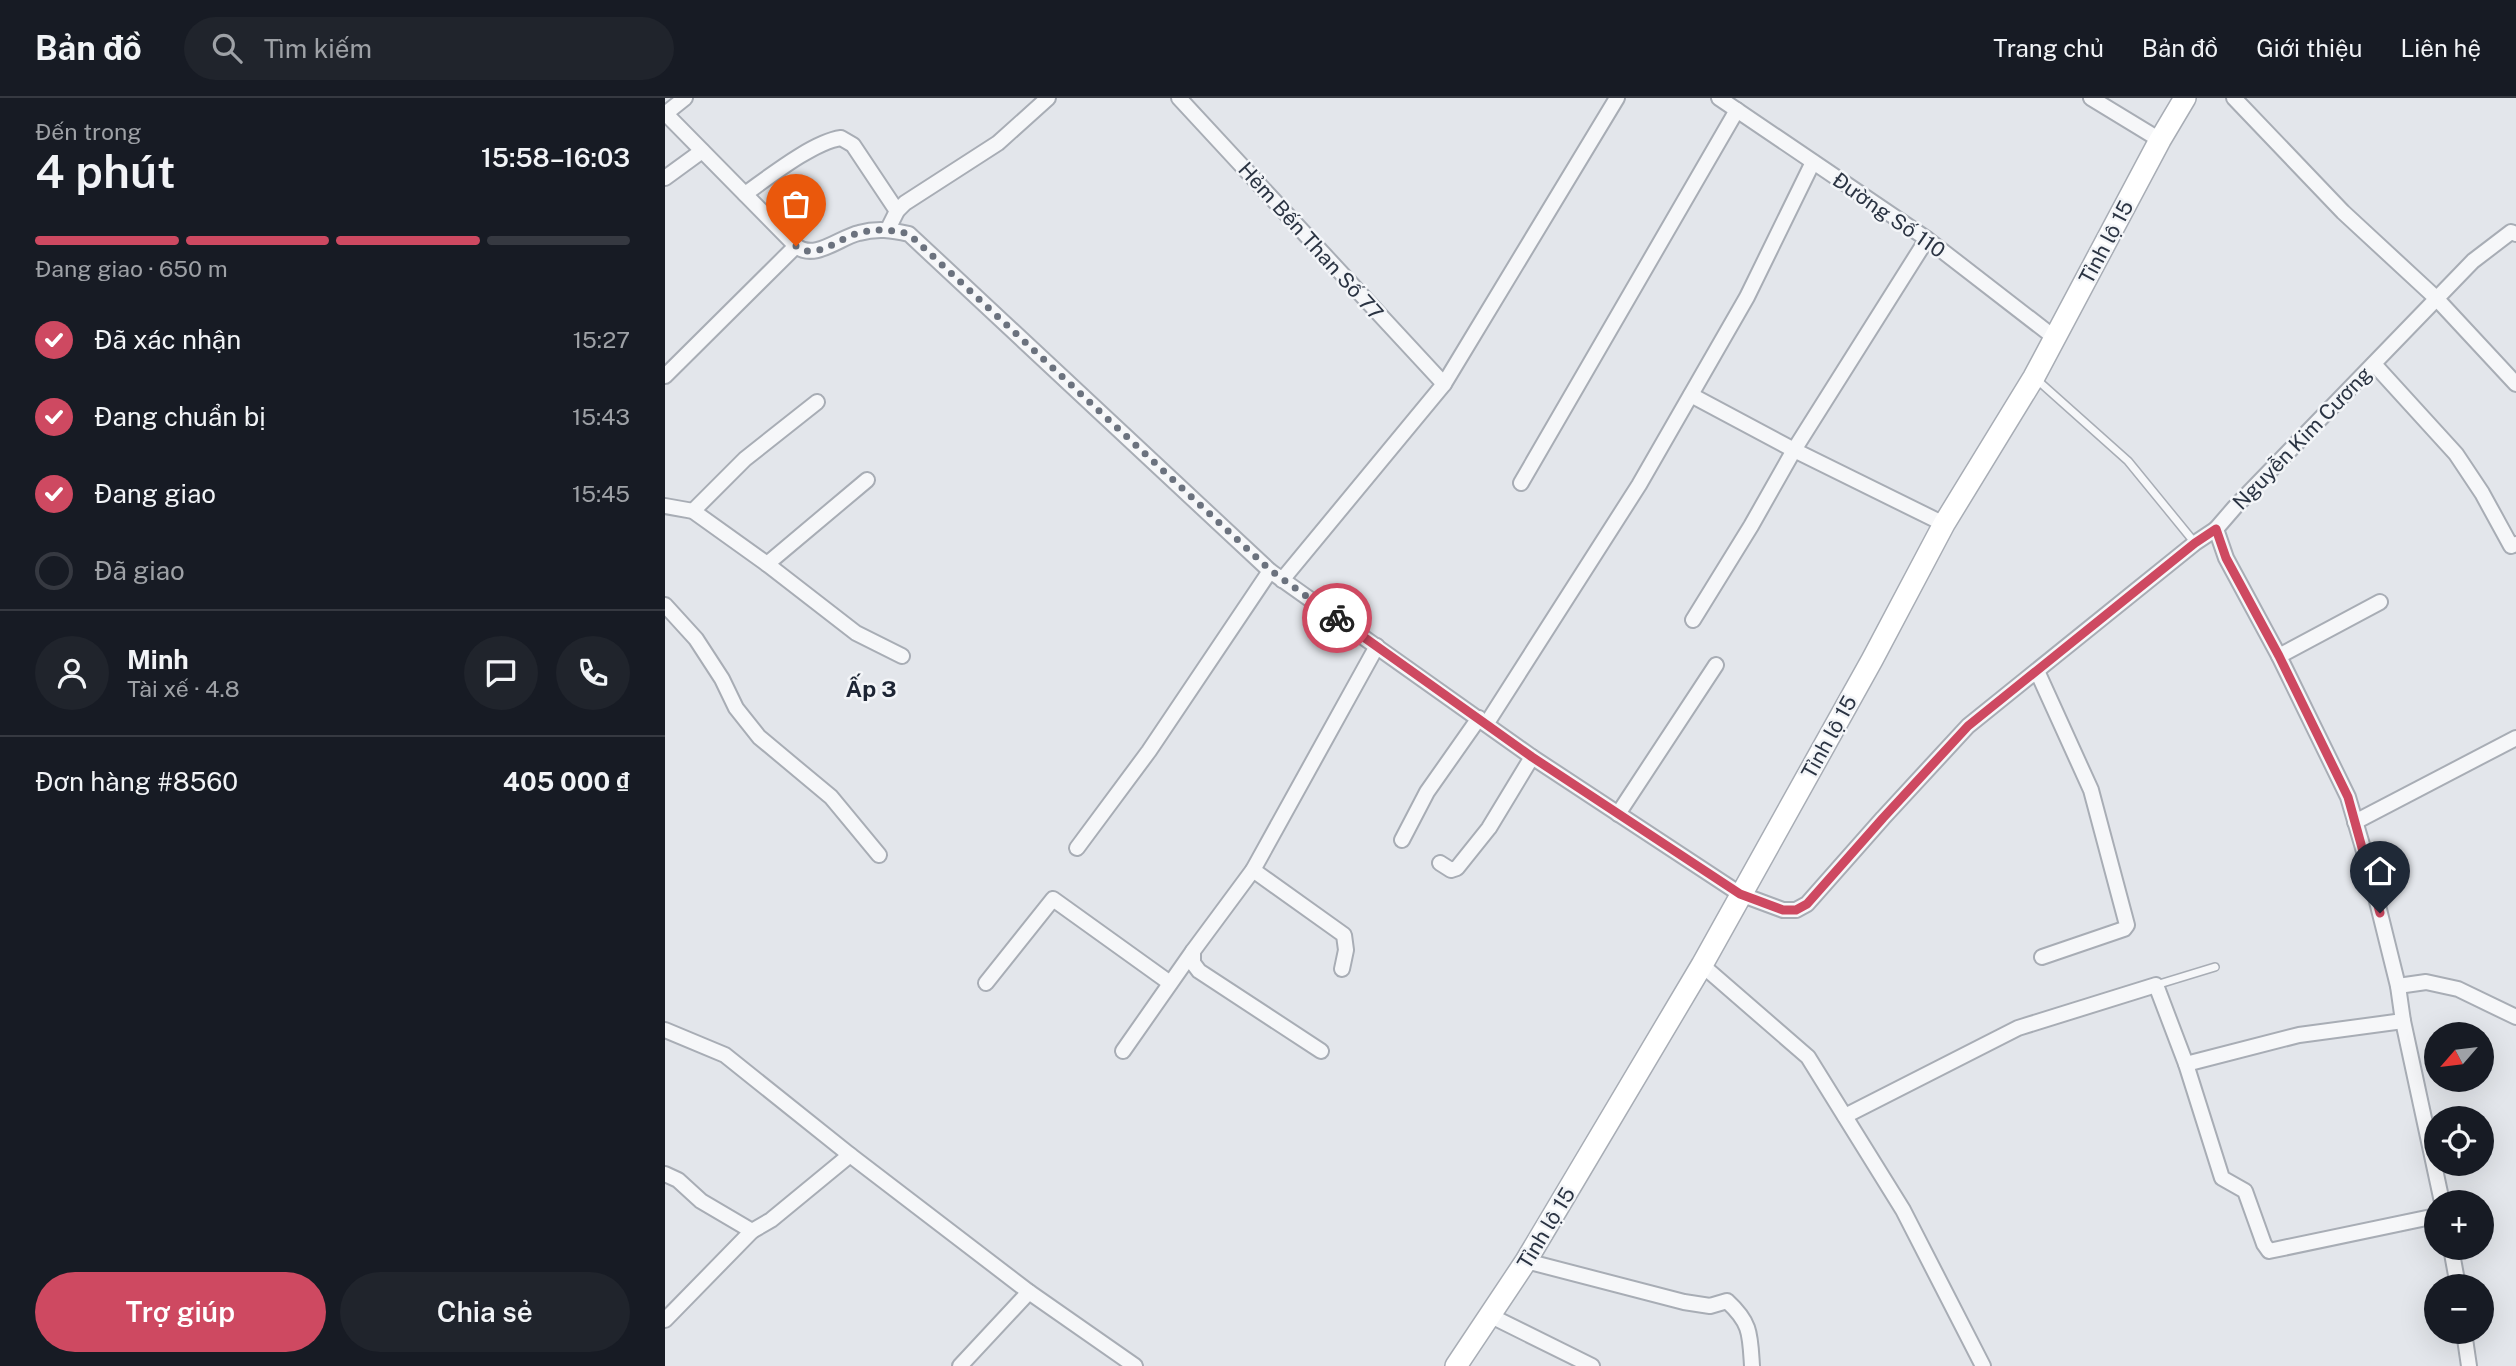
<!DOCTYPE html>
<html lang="vi">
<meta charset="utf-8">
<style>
:root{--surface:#171b24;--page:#20242c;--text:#f1f3f6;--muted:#9ea1a6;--line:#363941;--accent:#ce4961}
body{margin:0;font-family:"Public Sans",sans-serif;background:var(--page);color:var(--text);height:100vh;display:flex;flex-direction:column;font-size:26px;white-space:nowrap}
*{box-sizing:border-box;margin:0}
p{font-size:23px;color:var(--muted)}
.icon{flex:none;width:38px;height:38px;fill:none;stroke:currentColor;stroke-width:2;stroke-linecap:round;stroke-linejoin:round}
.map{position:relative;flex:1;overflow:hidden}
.side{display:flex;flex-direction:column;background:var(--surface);width:665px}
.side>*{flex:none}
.needle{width:46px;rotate:242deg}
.buttons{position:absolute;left:1759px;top:924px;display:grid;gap:14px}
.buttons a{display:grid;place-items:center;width:70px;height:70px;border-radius:50%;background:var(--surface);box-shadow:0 7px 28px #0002;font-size:35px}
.pin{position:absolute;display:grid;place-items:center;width:60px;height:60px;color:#fff;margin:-72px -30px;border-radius:50% 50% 50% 0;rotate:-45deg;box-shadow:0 0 7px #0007}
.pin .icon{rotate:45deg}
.courier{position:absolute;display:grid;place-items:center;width:70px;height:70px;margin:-35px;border:5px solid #ce4961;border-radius:50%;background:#fff;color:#222;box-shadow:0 2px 9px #0007}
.headline em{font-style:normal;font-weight:600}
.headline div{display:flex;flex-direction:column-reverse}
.headline{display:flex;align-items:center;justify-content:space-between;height:119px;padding:0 35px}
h1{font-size:46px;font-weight:600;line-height:52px}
.bar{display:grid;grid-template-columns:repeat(4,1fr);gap:10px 7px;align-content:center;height:84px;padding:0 35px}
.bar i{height:9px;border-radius:5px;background:var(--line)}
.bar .current{background:var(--accent)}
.bar p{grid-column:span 4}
.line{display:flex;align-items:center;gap:18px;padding:0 35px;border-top:2px solid var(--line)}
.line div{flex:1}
.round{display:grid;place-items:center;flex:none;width:74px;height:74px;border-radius:37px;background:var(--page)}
ol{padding:0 35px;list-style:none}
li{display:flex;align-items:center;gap:21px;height:77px}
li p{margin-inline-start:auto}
li .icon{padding:7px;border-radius:50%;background:var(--accent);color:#fff;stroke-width:4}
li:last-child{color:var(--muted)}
li i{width:38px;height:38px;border:4px solid var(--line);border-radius:50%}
.primary-button{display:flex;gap:14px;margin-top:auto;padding:14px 35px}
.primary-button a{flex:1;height:80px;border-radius:42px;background:var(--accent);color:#fff;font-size:28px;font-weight:600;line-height:80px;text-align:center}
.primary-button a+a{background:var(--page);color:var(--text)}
header{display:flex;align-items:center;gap:42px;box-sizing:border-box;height:98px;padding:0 35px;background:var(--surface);border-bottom:2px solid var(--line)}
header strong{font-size:33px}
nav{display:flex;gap:38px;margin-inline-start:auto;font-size:24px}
.search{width:490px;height:63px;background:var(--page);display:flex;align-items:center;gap:18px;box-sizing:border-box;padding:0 24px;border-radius:38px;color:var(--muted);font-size:26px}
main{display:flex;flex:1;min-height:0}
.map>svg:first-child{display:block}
</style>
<header>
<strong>Bản đồ</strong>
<div class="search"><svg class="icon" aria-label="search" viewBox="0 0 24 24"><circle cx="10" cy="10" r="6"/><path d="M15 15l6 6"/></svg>Tìm kiếm</div>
<nav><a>Trang chủ</a><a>Bản đồ</a><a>Giới thiệu</a><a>Liên hệ</a></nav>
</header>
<main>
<section class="side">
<div class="headline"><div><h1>4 phút</h1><p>Đến trong</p></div><em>15:58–16:03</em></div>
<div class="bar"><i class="current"></i><i class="current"></i><i class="current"></i><i></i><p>Đang giao · 650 m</p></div>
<ol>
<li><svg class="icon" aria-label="check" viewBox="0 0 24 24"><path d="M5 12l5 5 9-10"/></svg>Đã xác nhận<p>15:27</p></li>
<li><svg class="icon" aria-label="check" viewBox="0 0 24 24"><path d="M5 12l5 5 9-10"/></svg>Đang chuẩn bị<p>15:43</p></li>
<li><svg class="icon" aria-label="check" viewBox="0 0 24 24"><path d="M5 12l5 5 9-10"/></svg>Đang giao<p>15:45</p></li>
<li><i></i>Đã giao</li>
</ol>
<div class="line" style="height:126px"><a class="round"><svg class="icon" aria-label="person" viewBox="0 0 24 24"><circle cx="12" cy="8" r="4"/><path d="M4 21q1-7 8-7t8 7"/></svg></a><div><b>Minh</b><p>Tài xế · 4.8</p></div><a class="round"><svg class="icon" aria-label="chat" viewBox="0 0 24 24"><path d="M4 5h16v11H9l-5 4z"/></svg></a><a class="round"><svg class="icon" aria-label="phone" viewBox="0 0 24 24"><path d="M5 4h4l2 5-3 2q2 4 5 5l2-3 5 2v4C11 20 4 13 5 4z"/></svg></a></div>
<div class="line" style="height:91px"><div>Đơn hàng #8560</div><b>405 000 ₫</b></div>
<div class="primary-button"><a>Trợ giúp</a><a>Chia sẻ</a></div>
</section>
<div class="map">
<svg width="1851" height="1268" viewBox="0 0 1851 1268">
<rect width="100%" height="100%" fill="#e3e6eb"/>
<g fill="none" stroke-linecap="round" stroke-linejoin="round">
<defs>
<g id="lane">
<polyline points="1370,280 1463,363 1530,445"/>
<polyline points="1491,887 1550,869"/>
</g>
<g id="street">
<polyline points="514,0 779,286"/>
<polyline points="1054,0 1262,141 1390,240"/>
<polyline points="1426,0 1495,42"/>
<polyline points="1569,0 1678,114 1771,200 1851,286"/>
<polyline points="0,15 131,148"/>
<polyline points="0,16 20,0"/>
<polyline points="0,80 37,53"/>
<path d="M80 96C104 79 148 44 176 40L188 47 232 113"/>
<polyline points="223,131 232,113 240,105 333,45 383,0"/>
<polyline points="1709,266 1791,356 1817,395 1846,448 1851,446"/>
<path d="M0 278 131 148C150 163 175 139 194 135 212 130 227 132 244 136L605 473 867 659 1075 796 1118 812H1131L1142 806 1218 720 1303 628 1530 445 1551 431"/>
<polyline points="1026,297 1129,352 1279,426"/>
<polyline points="856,385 1072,12"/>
<polyline points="0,408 28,413 102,466 191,535 237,558"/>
<polyline points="28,413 80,361 152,304"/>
<polyline points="102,466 202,382"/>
<polyline points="617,482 779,286 952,0"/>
<polyline points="0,507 31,541 57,581 71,610 94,639 166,699 214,757"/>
<polyline points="1028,522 1086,428 1129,352 1262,141"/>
<polyline points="1614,558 1715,504"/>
<polyline points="1372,573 1426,692 1462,827 1459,831 1377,859"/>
<polyline points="822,625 974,387 1082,199 1148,64"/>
<polyline points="953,716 1051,567"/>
<polyline points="1690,724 1851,640"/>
<polyline points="737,742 762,694 814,620"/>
<polyline points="412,750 484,653 605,473"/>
<polyline points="775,765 786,772 792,770 824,730 867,659"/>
<polyline points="588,772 679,837 681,852 677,871"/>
<polyline points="1037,867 1143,959 1238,1112 1318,1268"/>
<polyline points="321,885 388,801 505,885"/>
<polyline points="1733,888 1761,884 1793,891 1851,919"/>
<polyline points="0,932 60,957 185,1057 364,1194 470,1268"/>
<polyline points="458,953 528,853"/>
<polyline points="656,953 534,873 528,865 528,853 588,772 712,548"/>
<polyline points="1521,966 1634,937 1738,923"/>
<polyline points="1180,1018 1353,930 1491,887 1521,966 1557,1080 1580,1093 1599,1146 1604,1153 1771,1118"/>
<polyline points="0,1076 13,1082 36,1103 87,1133 106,1122 185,1057"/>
<polyline points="1777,1104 1738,923 1733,888 1703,767 1683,699 1614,558 1561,460 1551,431 1570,409 1808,163 1846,134 1851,136"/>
<polyline points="1786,1150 1793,1188"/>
<path d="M861 1163 1019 1204 1045 1208 1062 1203C1086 1225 1085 1236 1087 1268"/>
<polyline points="826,1218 927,1268"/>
<polyline points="0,1222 87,1133"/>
<polyline points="1799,1234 1804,1268"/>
<polyline points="295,1268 364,1194"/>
</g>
<polyline id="secondary" points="791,1268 861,1163 1037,867 1207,562 1279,426 1369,279 1495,42 1520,0"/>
</defs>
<use href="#lane" stroke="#a8adb5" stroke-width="10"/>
<use href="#street" stroke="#a8adb5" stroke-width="18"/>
<use href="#secondary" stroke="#a8adb5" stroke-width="24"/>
<use href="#lane" stroke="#f6f7f9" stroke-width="7"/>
<use href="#street" stroke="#f6f7f9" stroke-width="14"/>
<use href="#secondary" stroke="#fff" stroke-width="21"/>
</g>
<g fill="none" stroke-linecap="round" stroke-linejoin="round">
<path stroke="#6b727e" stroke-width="7" stroke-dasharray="0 12.6" d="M131 148C150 164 175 139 194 135 212 130 227 132 244 136L605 472 672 520"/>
<polyline stroke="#ce4961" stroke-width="9" points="672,520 867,659 1075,796 1118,812 1131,812 1142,806 1218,720 1303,628 1530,445 1551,431 1561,460 1614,558 1683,699 1715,815"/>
</g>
<g text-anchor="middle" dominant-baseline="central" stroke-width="5" stroke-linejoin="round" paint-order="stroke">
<g font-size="21" fill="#2b3443" stroke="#f3f5f8">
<text transform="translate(1224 117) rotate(35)">Đường Số 110</text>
<text transform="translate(646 143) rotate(48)">Hẻm Bến Than Số 77</text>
<text transform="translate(1441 144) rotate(-62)">Tỉnh lộ 15</text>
<text transform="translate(1637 340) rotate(-46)">Nguyễn Kim Cương</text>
<text transform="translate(1164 639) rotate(-61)">Tỉnh lộ 15</text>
<text transform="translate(881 1130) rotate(-59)">Tỉnh lộ 15</text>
</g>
<g font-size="23" font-weight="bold" fill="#1d2534" stroke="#f3f5f8">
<text x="206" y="590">Ấp 3</text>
</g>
</g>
</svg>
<div class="buttons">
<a><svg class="needle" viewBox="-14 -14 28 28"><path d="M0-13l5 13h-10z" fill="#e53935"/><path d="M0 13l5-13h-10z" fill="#9ea1a6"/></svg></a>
<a><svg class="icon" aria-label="locate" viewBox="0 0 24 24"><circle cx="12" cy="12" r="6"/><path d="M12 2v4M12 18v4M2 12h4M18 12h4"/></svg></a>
<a>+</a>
<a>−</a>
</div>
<div class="pin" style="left:131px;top:148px;background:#ea580c"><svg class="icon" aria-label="bag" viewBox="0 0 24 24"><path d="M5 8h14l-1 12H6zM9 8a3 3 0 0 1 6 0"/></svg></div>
<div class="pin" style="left:1715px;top:815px;background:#1f2937"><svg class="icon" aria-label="home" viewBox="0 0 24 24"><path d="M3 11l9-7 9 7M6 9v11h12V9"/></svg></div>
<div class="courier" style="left:672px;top:520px"><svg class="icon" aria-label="bike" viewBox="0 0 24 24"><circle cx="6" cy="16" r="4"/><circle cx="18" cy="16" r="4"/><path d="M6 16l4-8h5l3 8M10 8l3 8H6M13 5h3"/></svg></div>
</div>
</main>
